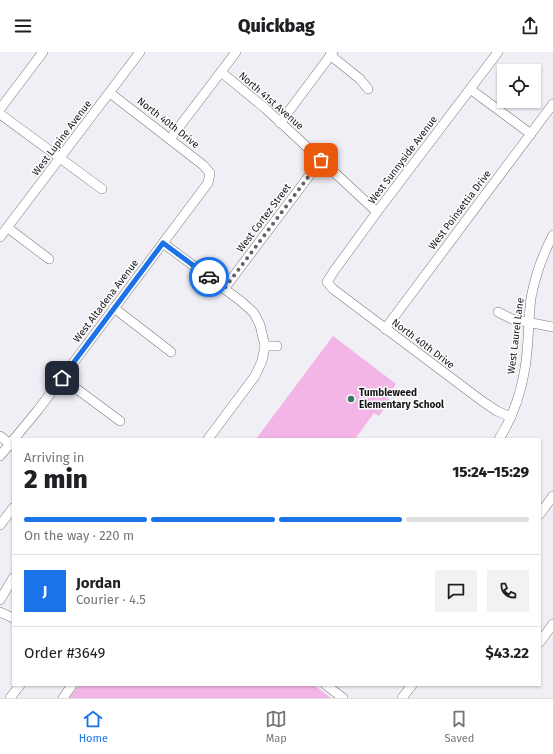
<!DOCTYPE html>
<meta charset="utf-8">
<style>
:root{--surface:#fff;--page:#f2f2f2;--text:#202124;--muted:#757577;--line:#e0e0e0;--accent:#1a73e8}
body{margin:0;font-family:"Fira Sans",sans-serif;background:var(--page);color:var(--text);height:100vh;display:flex;flex-direction:column;font-size:15px;white-space:nowrap}
*{box-sizing:border-box;margin:0}
p{font-size:13px;color:var(--muted)}
.icon{flex:none;width:22px;height:22px;fill:none;stroke:currentColor;stroke-width:2;stroke-linecap:round;stroke-linejoin:round}
.map{position:relative;flex:1;overflow:hidden}
.drawer{position:absolute;left:12px;top:386px;width:529px;height:248px;display:flex;flex-direction:column;background:var(--surface);border-radius:0px;box-shadow:0 1px 3px #0004}
.drawer>*{flex:none}
.controls{position:absolute;left:497px;top:12px;display:grid;gap:8px}
.controls a{display:grid;place-items:center;width:44px;height:44px;border-radius:0px;background:var(--surface);box-shadow:0 1px 3px #0004;font-size:20px}
.pin{position:absolute;display:grid;place-items:center;width:34px;height:34px;color:#fff;margin:-17px;border-radius:8px;box-shadow:0 2px 6px #0006}
.courier{position:absolute;display:grid;place-items:center;width:40px;height:40px;margin:-20px;border:3px solid #1a73e8;border-radius:50%;background:#fff;color:#222;box-shadow:0 1px 5px #0007}
.headline em{font-style:normal;font-weight:800}
.headline div{display:flex;flex-direction:column-reverse}
.headline{display:flex;align-items:center;justify-content:space-between;height:68px;padding:0 12px}
h1{font-size:26px;font-weight:800;line-height:30px}
.bar{display:grid;grid-template-columns:repeat(4,1fr);gap:6px 4px;align-content:center;height:48px;padding:0 12px}
.bar i{height:5px;border-radius:3px;background:var(--line)}
.bar .current{background:var(--accent)}
.bar p{grid-column:span 4}
.line{display:flex;align-items:center;gap:10px;padding:0 12px;border-top:1px solid var(--line)}
.line div{flex:1}
.round{display:grid;place-items:center;flex:none;width:42px;height:42px;border-radius:0px;background:var(--page)}
header{display:flex;justify-content:space-between;align-items:center;height:52px;padding:0 12px;background:var(--surface);font-size:18px;font-weight:800}
.dock{display:flex;justify-content:space-around;align-items:center;height:56px;border-top:1px solid var(--line);background:var(--surface);font-size:11px;color:var(--muted)}
.dock a{display:grid;justify-items:center;gap:2px}
.dock .current{color:var(--accent)}
.map>svg:first-child{display:block}
</style>
<header><svg class="icon" aria-label="menu" viewBox="0 0 24 24"><path d="M4 6h16M4 12h16M4 18h16"/></svg>Quickbag<svg class="icon" aria-label="share" viewBox="0 0 24 24"><path d="M12 15V3M7 8l5-5 5 5M5 13v7h14v-7"/></svg></header>
<div class="map">
<svg width="553" height="646" viewBox="0 0 553 646">
<rect width="100%" height="100%" fill="#f0eff5"/>
<g fill="#f3b5e5">
<polygon points="333,284 396,332 387,345 390,348 379,364 374,361 355,387 256,387"/>
<polygon points="79,633 314,633 331,646 69,646"/>
</g>
<g fill="none" stroke-linecap="round" stroke-linejoin="round">
<defs>
<g id="minor">
<polyline points="498,0 377,160 334,219 327,230 333,237 482,349 497,359 511,365"/>
<polyline points="330,3 360,27 368,37"/>
<polyline points="221,20 266,57 377,160"/>
<polyline points="470,37 531,82"/>
<polyline points="0,57 43,0"/>
<polyline points="0,62 102,137"/>
<polyline points="280,71 333,0"/>
<polyline points="170,87 236,0"/>
<polyline points="8,176 49,207"/>
<polyline points="0,185 140,0"/>
<polyline points="163,191 242,250 254,261 260,273 265,294 262,309 255,324 208,387"/>
<polyline points="224,237 321,108"/>
<polyline points="114,256 171,300"/>
<polyline points="498,260 512,267 553,275"/>
<polyline points="385,277 553,52"/>
<polyline points="265,294 277,294"/>
<polyline points="62,326 120,369"/>
<polyline points="0,384 13,394"/>
<polyline points="14,387 38,358 208,131 210,121 203,113 110,41"/>
<path d="M499 387C513 365 521 341 525 316 529 293 528 269 531 246 535 225 543 202 553 183"/>
<polyline points="0,404 13,388"/>
<polyline points="540,462 553,444"/>
<polyline points="0,473 13,456"/>
<polyline points="0,548 13,526"/>
<polyline points="0,560 13,566"/>
<polyline points="540,590 553,572"/>
<polyline points="326,633 343,646"/>
<polyline points="10,646 20,633"/>
<polyline points="63,646 72,633"/>
<polyline points="402,646 412,633"/>
</g>
</defs>
<use href="#minor" stroke="#7a797e" stroke-width="10"/>
<use href="#minor" stroke="#fff" stroke-width="9"/>
</g>
<g fill="none" stroke-linecap="round" stroke-linejoin="round">
<polyline stroke="#626165" stroke-width="4" stroke-dasharray="0 7.2" points="209,225 224,237 321,108"/>
<polyline stroke="#1a73e8" stroke-width="5" points="62,326 163,191 209,225"/>
</g>
<circle fill="#357664" stroke="#fdfdfe" stroke-width="1.5" cx="351" cy="347" r="4"/>
<g text-anchor="middle" dominant-baseline="central" stroke-width="3" stroke-linejoin="round" paint-order="stroke">
<g font-size="10" fill="#161517" stroke="#fdfdfe">
<text transform="translate(271 49) rotate(41)">North 41st Avenue</text>
<text transform="translate(168 71) rotate(38)">North 40th Drive</text>
<text transform="translate(62 86) rotate(-53)">West Lupine Avenue</text>
<text transform="translate(403 108) rotate(-53)">West Sunnyside Avenue</text>
<text transform="translate(460 158) rotate(-53)">West Poinsettia Drive</text>
<text transform="translate(264 166) rotate(-53)">West Cortez Street</text>
<text transform="translate(106 249) rotate(-53)">West Altadena Avenue</text>
<text transform="translate(516 284) rotate(-83)">West Laurel Lane</text>
<text transform="translate(423 292) rotate(37)">North 40th Drive</text>
</g>
<g font-size="10" font-weight="bold" fill="#161517" stroke="#fdfdfe" text-anchor="start">
<text x="359" y="341">Tumbleweed<tspan x="359" dy="12">Elementary School</tspan></text>
</g>
</g>
</svg>
<div class="controls">
<a><svg class="icon" aria-label="locate" viewBox="0 0 24 24"><circle cx="12" cy="12" r="6"/><path d="M12 2v4M12 18v4M2 12h4M18 12h4"/></svg></a>
</div>
<div class="pin" style="left:321px;top:108px;background:#ea580c"><svg class="icon" aria-label="bag" viewBox="0 0 24 24"><path d="M5 8h14l-1 12H6zM9 8a3 3 0 0 1 6 0"/></svg></div>
<div class="pin" style="left:62px;top:326px;background:#1f2937"><svg class="icon" aria-label="home" viewBox="0 0 24 24"><path d="M3 11l9-7 9 7M6 9v11h12V9"/></svg></div>
<div class="courier" style="left:209px;top:225px"><svg class="icon" aria-label="car" viewBox="0 0 24 24"><path d="M5 17H2v-5l4-1 3-4h7l3 4 3 1v5h-3M9 17h6M6 11h13"/><circle cx="7" cy="17" r="2"/><circle cx="17" cy="17" r="2"/></svg></div>
<section class="drawer">
<div class="headline"><div><h1>2 min</h1><p>Arriving in</p></div><em>15:24–15:29</em></div>
<div class="bar"><i class="current"></i><i class="current"></i><i class="current"></i><i></i><p>On the way · 220 m</p></div>
<div class="line" style="height:72px"><b class="round" style="background:var(--accent);color:#fff">J</b><div><b>Jordan</b><p>Courier · 4.5</p></div><a class="round"><svg class="icon" aria-label="chat" viewBox="0 0 24 24"><path d="M4 5h16v11H9l-5 4z"/></svg></a><a class="round"><svg class="icon" aria-label="phone" viewBox="0 0 24 24"><path d="M5 4h4l2 5-3 2q2 4 5 5l2-3 5 2v4C11 20 4 13 5 4z"/></svg></a></div>
<div class="line" style="height:52px"><div>Order #3649</div><b>$43.22</b></div>
</section>
</div>
<nav class="dock">
<a class="current"><svg class="icon" aria-label="home" viewBox="0 0 24 24"><path d="M3 11l9-7 9 7M6 9v11h12V9"/></svg>Home</a>
<a><svg class="icon" aria-label="map" viewBox="0 0 24 24"><path d="M3 6l6-2 6 2 6-2v14l-6 2-6-2-6 2zM9 4v14M15 6v14"/></svg>Map</a>
<a><svg class="icon" aria-label="saved" viewBox="0 0 24 24"><path d="M7 4h10v16l-5-4-5 4z"/></svg>Saved</a>
</nav>
